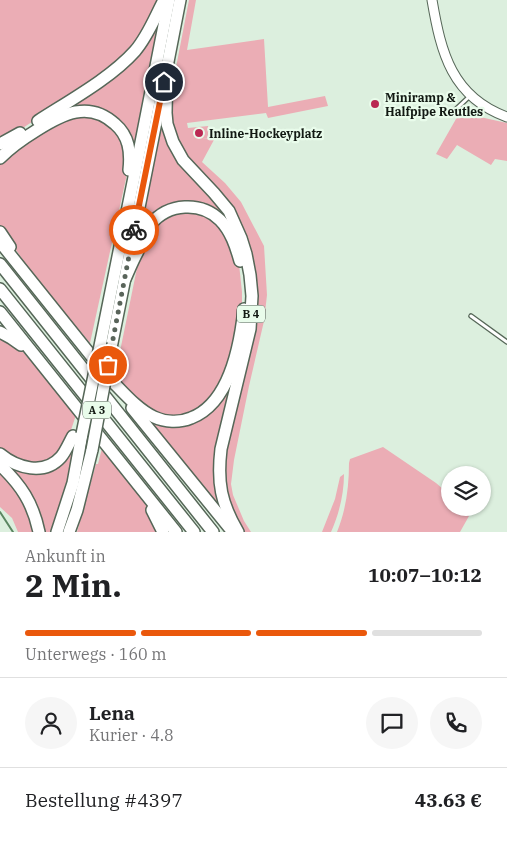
<!DOCTYPE html>
<html lang="de">
<meta charset="utf-8">
<style>
:root{--surface:#fff;--page:#f6f6f6;--text:#202124;--muted:#757577;--line:#e0e0e0;--accent:#ea580c}
body{margin:0;font-family:"IBM Plex Serif",serif;background:var(--page);color:var(--text);height:100vh;display:flex;flex-direction:column;font-size:19px;white-space:nowrap}
*{box-sizing:border-box;margin:0}
p{font-size:16px;color:var(--muted)}
.icon{flex:none;width:28px;height:28px;fill:none;stroke:currentColor;stroke-width:2;stroke-linecap:round;stroke-linejoin:round}
.map{position:relative;height:532px;overflow:hidden}
.drawer{display:flex;flex-direction:column;background:var(--surface);flex:1}
.drawer>*{flex:none}
.buttons{position:absolute;left:441px;top:466px;display:grid;gap:10px}
.buttons a{display:grid;place-items:center;width:50px;height:50px;border-radius:50%;background:var(--surface);box-shadow:0 1px 4px #0004;font-size:25px}
.pin{position:absolute;display:grid;place-items:center;width:42px;height:42px;color:#fff;margin:-21px;border:2px solid #fff;border-radius:50%;box-shadow:0 1px 5px #0007}
.courier{position:absolute;display:grid;place-items:center;width:50px;height:50px;margin:-25px;border:4px solid #ea580c;border-radius:50%;background:#fff;color:#222;box-shadow:0 1px 6px #0007}
.head em{font-style:normal;font-weight:800}
.head div{display:flex;flex-direction:column-reverse}
.head{display:flex;align-items:center;justify-content:space-between;height:85px;padding:0 25px}
h1{font-size:32px;font-weight:800;line-height:38px}
.bar{display:grid;grid-template-columns:repeat(4,1fr);gap:8px 5px;align-content:center;height:60px;padding:0 25px}
.bar i{height:6px;border-radius:4px;background:var(--line)}
.bar .active{background:var(--accent)}
.bar p{grid-column:span 4}
.line{display:flex;align-items:center;gap:12px;padding:0 25px;border-top:1px solid var(--line)}
.line div{flex:1}
.round{display:grid;place-items:center;flex:none;width:52px;height:52px;border-radius:26px;background:var(--page)}
.map>svg:first-child{display:block}
</style>
<div class="map">
<svg width="507" height="532" viewBox="0 0 507 532">
<rect width="100%" height="100%" fill="#dcefde"/>
<g fill="#ebadb5">
<polygon points="0,0 161,0 155,16 128,54 61,103 12,135 0,141"/>
<polygon points="189,0 196,0 187,50 264,39 268,107 325,96 328,106 268,118 266,113 187,123 188,128 208,126 209,138 202,139 215,138 202,162 225,183 241,202 264,246 267,295 264,321 249,386 234,460 231,484 233,495 244,521 251,532 242,532 229,508 223,462 251,334 243,234 182,153 172,125 171,106 172,88"/>
<polygon points="162,13 133,169 131,144 88,109 0,154 0,147 10,142 108,78"/>
<path d="M167 93C166 109 164 126 170 142 179 163 198 177 213 194 222 205 229 217 235 229 248 259 253 298 247 330 244 345 240 359 236 374 231 396 226 418 220 441 215 473 216 489 228 519L227 521 144 418C149 416 153 419 158 421 170 424 183 426 195 420 216 410 222 394 232 374 250 336 255 272 234 235 216 202 175 193 150 223 143 231 139 240 135 250Z"/>
<polygon points="462,113 507,123 507,161 495,159 491,165 457,145 447,159 436,154 456,119"/>
<polygon points="70,117 97,117 121,135 127,174 90,343 35,278 1,228 0,226 0,164 3,159 47,128"/>
<polygon points="198,211 223,228 239,264 242,292 242,309 232,362 209,404 177,419 146,409 115,376 138,263 151,230 173,213"/>
<polygon points="0,335 15,344 24,353 76,415 71,430 73,431 57,457 34,466 0,451"/>
<polygon points="82,422 70,476 54,532 43,532 5,461 32,471 69,451"/>
<path d="M383 447 436 483 450 495V508H461L469 516 460 532H337C346 510 349 487 349 463L350 459Z"/>
<polygon points="102,448 144,502 161,532 77,532 96,464 98,464"/>
<polygon points="0,469 22,494 36,532 18,532 12,518 0,507"/>
<path d="M344 474C344 494 339 514 331 532H322L335 499 340 477Z"/>
</g>
<g fill="none" stroke-linecap="round" stroke-linejoin="round">
<polyline stroke="#5a8661" stroke-width="2" points="0,512 13,532"/>
<defs>
<g id="lane">
<polyline points="455,110 470,96"/>
<polyline points="471,316 507,342"/>
</g>
<path id="secondary" d="M432 0C441 53 452 97 507 117"/>
<g id="highway">
<path d="M167 65 166 113 167 124 173 142 183 160 214 193 229 211 241 238 246 254 250 275 252 296 250 329 221 449C217 483 221 503 238 532"/>
<polyline points="166,72 180,0"/>
<path d="M38 121C69 101 111 78 135 51 148 36 155 17 164 0"/>
<polyline points="0,144 20,133"/>
<path d="M0 158C11 147 24 138 37 130 62 114 89 100 115 124 129 136 131 152 129 170"/>
<polyline points="0,232 10,247"/>
<polyline points="0,242 101,368"/>
<polyline points="0,264 213,532"/>
<path d="M125 279C129 270 133 260 138 251 142 242 145 232 151 224 168 203 201 201 220 220 231 231 236 247 240 261"/>
<polyline points="0,289 194,532"/>
<polyline points="0,312 176,532"/>
<polyline points="0,332 11,338 21,345"/>
<path d="M101 341C124 227 147 114 169 0"/>
<polyline points="111,348 162,92"/>
<path d="M110 379C123 392 137 409 154 417 165 422 179 423 191 418 230 403 240 346 244 309"/>
<polyline points="132,408 232,531"/>
<path d="M0 454C17 468 44 476 61 457 66 451 69 443 73 436"/>
<path d="M0 465C21 485 33 503 39 532"/>
<polyline points="152,510 163,532"/>
<polyline points="57,532 73,483 82,434"/>
<polyline points="69,532 77,510 92,450"/>
</g>
</defs>
<use href="#lane" stroke="#566758" stroke-width="5.5"/>
<use href="#secondary" stroke="#566758" stroke-width="11"/>
<use href="#highway" stroke="#566758" stroke-width="14"/>
<use href="#lane" stroke="#fff" stroke-width="3"/>
<use href="#secondary" stroke="#fff" stroke-width="9"/>
<use href="#highway" stroke="#fff" stroke-width="11"/>
<defs>
<g id="highway-bridge">
<polyline points="82,434 101,341"/>
<polyline points="92,450 111,348"/>
</g>
</defs>
<use href="#highway-bridge" stroke="#566758" stroke-width="14" stroke-linecap="butt"/>
<use href="#highway-bridge" stroke="#fff" stroke-width="11"/>
</g>
<g fill="none" stroke-linecap="round" stroke-linejoin="round">
<polyline stroke="#59645a" stroke-width="5" stroke-dasharray="0 9" points="108,365 134,230"/>
<polyline stroke="#ea580c" stroke-width="6" points="134,230 164,82"/>
</g>
<g fill="#ba2a53" stroke="#e9fceb" stroke-width="2">
<circle cx="375" cy="104" r="5"/>
<circle cx="199" cy="133" r="5"/>
</g>
<g text-anchor="middle" dominant-baseline="central" stroke-width="4.5" stroke-linejoin="round" paint-order="stroke">
<g fill="#e9fceb" stroke="#525d54" stroke-width="1">
<rect x="237" y="305.5" width="28" height="17" rx="4"/>
<rect x="83" y="401.5" width="28" height="17" rx="4"/>
</g>
<g font-size="11" font-weight="bold" fill="#121913">
<text x="251" y="314">B 4</text>
<text x="97" y="410">A 3</text>
</g>
<g font-size="12" font-weight="bold" fill="#121913" stroke="#e9fceb" text-anchor="start">
<text x="385" y="97">Miniramp &amp;<tspan x="385" dy="14">Halfpipe Reutles</tspan></text>
<text x="209" y="133">Inline-Hockeyplatz</text>
</g>
</g>
</svg>
<div class="buttons">
<a><svg class="icon" aria-label="layers" viewBox="0 0 24 24"><path d="M12 4l9 5-9 5-9-5zM3 14l9 5 9-5"/></svg></a>
</div>
<div class="pin" style="left:108px;top:365px;background:#ea580c"><svg class="icon" aria-label="bag" viewBox="0 0 24 24"><path d="M5 8h14l-1 12H6zM9 8a3 3 0 0 1 6 0"/></svg></div>
<div class="pin" style="left:164px;top:82px;background:#1f2937"><svg class="icon" aria-label="home" viewBox="0 0 24 24"><path d="M3 11l9-7 9 7M6 9v11h12V9"/></svg></div>
<div class="courier" style="left:134px;top:230px"><svg class="icon" aria-label="bike" viewBox="0 0 24 24"><circle cx="6" cy="16" r="4"/><circle cx="18" cy="16" r="4"/><path d="M6 16l4-8h5l3 8M10 8l3 8H6M13 5h3"/></svg></div>
</div>
<section class="drawer">
<div class="head"><div><h1>2 Min.</h1><p>Ankunft in</p></div><em>10:07–10:12</em></div>
<div class="bar"><i class="active"></i><i class="active"></i><i class="active"></i><i></i><p>Unterwegs · 160 m</p></div>
<div class="line" style="height:90px"><a class="round"><svg class="icon" aria-label="person" viewBox="0 0 24 24"><circle cx="12" cy="8" r="4"/><path d="M4 21q1-7 8-7t8 7"/></svg></a><div><b>Lena</b><p>Kurier · 4.8</p></div><a class="round"><svg class="icon" aria-label="chat" viewBox="0 0 24 24"><path d="M4 5h16v11H9l-5 4z"/></svg></a><a class="round"><svg class="icon" aria-label="phone" viewBox="0 0 24 24"><path d="M5 4h4l2 5-3 2q2 4 5 5l2-3 5 2v4C11 20 4 13 5 4z"/></svg></a></div>
<div class="line" style="height:65px"><div>Bestellung #4397</div><b>43.63 €</b></div>
</section>
